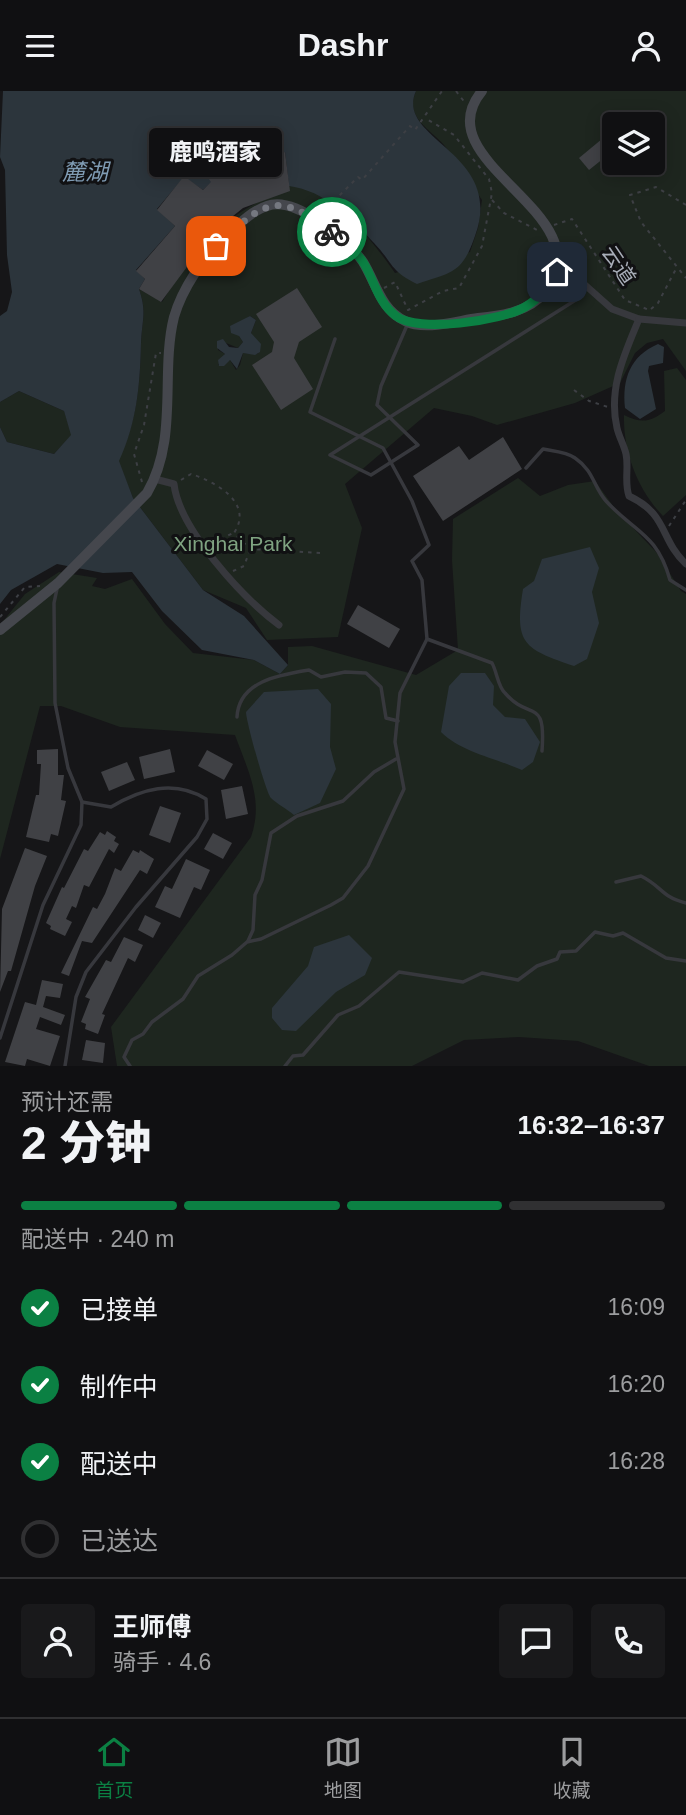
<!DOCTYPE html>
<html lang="zh">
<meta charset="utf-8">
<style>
:root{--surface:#101012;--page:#19191b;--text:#f1f3f6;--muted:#9c9d9f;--line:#303032;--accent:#0b8043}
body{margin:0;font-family:Helvetica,"Noto Sans SC",sans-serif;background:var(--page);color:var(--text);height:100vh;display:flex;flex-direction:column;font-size:26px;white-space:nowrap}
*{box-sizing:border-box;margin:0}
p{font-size:23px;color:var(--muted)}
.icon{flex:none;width:38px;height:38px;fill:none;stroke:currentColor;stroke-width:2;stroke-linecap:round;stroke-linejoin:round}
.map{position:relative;height:975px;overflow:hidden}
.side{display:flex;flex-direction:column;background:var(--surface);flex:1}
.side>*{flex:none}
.tools{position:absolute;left:602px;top:21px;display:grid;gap:14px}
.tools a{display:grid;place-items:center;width:63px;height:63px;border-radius:7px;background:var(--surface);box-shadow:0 4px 18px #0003,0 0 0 2px var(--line);font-size:35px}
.pin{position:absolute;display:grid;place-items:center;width:60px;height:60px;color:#fff;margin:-30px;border-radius:14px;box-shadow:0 4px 10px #0006}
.courier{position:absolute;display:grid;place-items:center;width:70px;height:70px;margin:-35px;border:5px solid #0b8043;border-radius:50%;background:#fff;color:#222;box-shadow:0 2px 9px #0007}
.bubble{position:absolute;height:49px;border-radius:7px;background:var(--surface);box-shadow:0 4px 18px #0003,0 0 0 2px var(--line);font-size:23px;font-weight:800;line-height:49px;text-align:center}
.headline em{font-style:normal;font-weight:800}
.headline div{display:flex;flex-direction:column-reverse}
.headline{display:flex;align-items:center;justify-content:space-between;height:119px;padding:0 21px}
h1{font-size:46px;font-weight:800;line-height:52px}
.bar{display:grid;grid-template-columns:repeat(4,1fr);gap:10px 7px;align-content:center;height:84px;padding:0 21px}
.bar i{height:9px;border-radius:5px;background:var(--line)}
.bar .active{background:var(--accent)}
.bar p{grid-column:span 4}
.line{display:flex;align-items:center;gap:18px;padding:0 21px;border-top:2px solid var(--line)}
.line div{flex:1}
.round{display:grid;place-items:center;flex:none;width:74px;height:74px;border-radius:7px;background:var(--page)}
ol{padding:0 21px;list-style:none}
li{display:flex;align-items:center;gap:21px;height:77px}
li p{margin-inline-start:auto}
li .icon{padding:7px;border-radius:50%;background:var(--accent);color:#fff;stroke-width:4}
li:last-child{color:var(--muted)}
li i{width:38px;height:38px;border:4px solid var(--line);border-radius:50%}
header{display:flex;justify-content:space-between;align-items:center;height:91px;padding:0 21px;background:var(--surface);font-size:32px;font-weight:800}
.dock{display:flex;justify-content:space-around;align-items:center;height:98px;border-top:2px solid var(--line);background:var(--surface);font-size:19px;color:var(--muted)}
.dock a{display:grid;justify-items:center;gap:4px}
.dock .active{color:var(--accent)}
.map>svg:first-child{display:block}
</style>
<header><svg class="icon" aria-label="menu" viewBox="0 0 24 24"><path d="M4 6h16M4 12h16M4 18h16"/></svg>Dashr<svg class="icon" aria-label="person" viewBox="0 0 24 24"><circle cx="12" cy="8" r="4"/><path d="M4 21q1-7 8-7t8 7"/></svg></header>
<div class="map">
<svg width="686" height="975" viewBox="0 0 686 975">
<rect width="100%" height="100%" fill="#161618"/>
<g fill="#1e261f" fill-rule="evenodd">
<path d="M416 0H686V280L663 248 647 252 635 262 620 292 575 312 497 334 472 325 434 317 345 393 362 437 338 546 267 549 246 517 203 499 133 407 118 370C137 331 140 294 141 252 142 229 147 221 139 198L162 211C191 163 219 128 272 104 278 102 285 95 291 95 329 93 376 154 395 182L470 161 478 137 482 109C470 91 458 71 444 54 430 38 404 26 416 0ZM614 33H653V72H614ZM250 225 256 229 251 242 258 263 243 262 240 274 236 279 230 269 218 274 225 263 218 259 219 249 238 257 243 251 239 245 240 232Z"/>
<path d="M677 277 686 289V404L663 425C638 399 623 361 624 324 641 332 649 332 665 320L664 280Z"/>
<polygon points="19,300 64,320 72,344 54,363 7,351 0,336 0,311"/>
<path d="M518 387 540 405 568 394 595 390 616 419 657 462 681 500 686 503V975H649L578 950 519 946 464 949 412 975H117L111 936 251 746C264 709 248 680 235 644L120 636 61 615H40L0 768V534L25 503 59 481 97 487 92 495 105 498 132 488 165 533 193 562 254 569 280 583 288 574V556L312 555 416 584 458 559 452 469 453 428Z"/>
</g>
<g fill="#2c353c">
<path d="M3 0H416C394 49 506 61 475 145 462 183 452 181 417 193 389 179 394 173 374 152 350 126 325 100 289 95L285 61C256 68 224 78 203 99L184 86 157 118 175 135 136 179 145 188 139 198C147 221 142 229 141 252 140 294 137 331 119 370L133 407 203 499 244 525 288 574 280 583 254 569 202 559 162 520 132 481 103 482 57 473 11 499 0 513V336L7 351 54 363 71 344 64 320 19 300 0 311V225L7 220 12 201 7 164 5 79 0 66Z"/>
<polygon points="250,225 256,229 251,242 261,253 260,261 255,264 243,262 237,278 230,269 224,275 219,275 218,269 225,263 217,257 217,250 223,248 229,256 238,257 243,251 239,245 231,242 230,235"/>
<path d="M658 253 664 256 663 272 649 275 648 280 656 318 640 328 625 317C622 288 630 265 658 253Z"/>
<path d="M590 456 599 477 592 501 599 532 587 568 574 575C524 558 514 553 523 498L534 490 542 468Z"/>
<path d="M461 582H485L494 595 493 614 505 626 525 628 540 651 533 671 522 679C495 667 461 661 441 641L449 595Z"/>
<path d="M318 598 331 613 330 656 336 678 320 712 294 724C287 718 277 713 271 707 266 702 246 630 246 621L264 601Z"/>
<polygon points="349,844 372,867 365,884 336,901 296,940 282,939 272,927 272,917 308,875 314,856"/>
</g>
<g fill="#404145">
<polygon points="608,43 614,51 614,59 589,79 579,67"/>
<polygon points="241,51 254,69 285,61 290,100 243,117 212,142 161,211 139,198 145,188 136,180 175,135 157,119 184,85 203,99 211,91 203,80"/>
<polygon points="297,197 322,236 299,251 294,267 313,298 281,319 252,274 272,261 274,251 256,223"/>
<polygon points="503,346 522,378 443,430 413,385 459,355 469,369"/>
<polygon points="358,514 400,538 389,557 347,533"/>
<polygon points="58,658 58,684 64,684 61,709 66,710 58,745 51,743 49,751 26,746 36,704 39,704 41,673 37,673 37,659"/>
<polygon points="170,658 175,681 144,688 139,666"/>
<polygon points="207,659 233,673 224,689 198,675"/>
<polygon points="127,671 135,689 109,700 101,681"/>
<polygon points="242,695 248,723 226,728 221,699"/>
<polygon points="160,715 181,722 170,752 149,744"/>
<polygon points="107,740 116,746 114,750 119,753 114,762 109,758 89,796 84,794 76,817 72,815 66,828 72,831 65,845 50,838 51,835 46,832 62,796 64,797 84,758 88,760 100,741 105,744"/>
<polygon points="213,742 232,752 223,768 204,758"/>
<polygon points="25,757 47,765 35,795 11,880 8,880 0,901 2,818"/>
<polygon points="133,759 139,762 140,759 154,768 147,783 140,779 92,852 82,850 69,885 61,882 93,816 97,818 105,803 115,777 121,780"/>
<polygon points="186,768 210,779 201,799 194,796 180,827 155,816 165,795 172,798"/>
<polygon points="145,824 161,832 153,847 138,839"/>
<polygon points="124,846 143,854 135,871 128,867 102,923 105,924 98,943 85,938 86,933 81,931 90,908 85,906 106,869 111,871"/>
<polygon points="42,889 63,893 60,907 46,905 43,916 65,924 61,934 40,926 36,938 60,945 50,975 27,968 25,975 5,971 25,911 36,914"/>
<polygon points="86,949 105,952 103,972 82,969"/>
</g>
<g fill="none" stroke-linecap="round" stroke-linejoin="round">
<g stroke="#3d3f44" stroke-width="2" stroke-dasharray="3.5 5" stroke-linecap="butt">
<polyline points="456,0 466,13"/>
<polyline points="492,109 504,122 539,140"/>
<polyline points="686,114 656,96 630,104 641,131 686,187"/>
<polyline points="317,119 319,115 340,131 343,127 330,114 358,86 362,89 410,35 415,39 442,0"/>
<polyline points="554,134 572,128 625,209 649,219"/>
<polyline points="384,197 395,191 408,219 443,200 459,197 482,155 492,102 489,88 454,44 425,27"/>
<polyline points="651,218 658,212 677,176"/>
<polyline points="574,299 589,310 608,316"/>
<path d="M181 389 191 383C216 391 254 412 234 442L250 458 320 462"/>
<polyline points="142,391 134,363 144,334 156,262 161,262"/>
<polyline points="669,435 686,409"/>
<polyline points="213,452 233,442"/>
<polyline points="233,480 244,475 250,459"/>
<polyline points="0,526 25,496 40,495"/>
</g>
<g stroke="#37383d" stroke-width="3.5">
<polyline points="557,181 575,185"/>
<polyline points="408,232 381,295 377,314 418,354 371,384 330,364 390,326 582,205"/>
<path d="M335 248 310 321 383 357 412 410 429 454 412 470 422 489 427 548 492 572C497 581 498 596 505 602 530 631 546 605 542 660"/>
<path d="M526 377 543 358C553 360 567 361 575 367 594 380 593 395 606 410 634 441 657 442 670 489L686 499"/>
<path d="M237 626C239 590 279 584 309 579L321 586 345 581 366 582 381 596 386 627 398 630"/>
<path d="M616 791 641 785C663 796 661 806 686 812"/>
<polyline points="248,850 253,839 255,804 262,789 271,742 297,725 343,710 374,681 396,668"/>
<polyline points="0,947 43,814 81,734 82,711 68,677 55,612 54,512 57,498"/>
<path d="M65 975 76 906 86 881 136 816 197 746 207 728 206 708C174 688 141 698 111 716L82 711"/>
<polyline points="130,975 124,966 132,949 143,943 152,931 183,908 198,885 232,864 247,851 261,848 331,814 343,807 368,775 404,698 395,651 400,602 427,548"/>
<polyline points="285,975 293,965 303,964 338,924 359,915 399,881 463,891 482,882 518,889 537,875 557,868 560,861 576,860 595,841 613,845 623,842 666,867 686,870"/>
</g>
<g stroke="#37383d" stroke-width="7">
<path d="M575 185 612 218 639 228C624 264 608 298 617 337 619 346 624 354 626 363 629 377 624 391 629 405 668 423 660 449 686 473"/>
<polyline points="639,228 686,232"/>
<path d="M155 388 174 393C179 438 243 507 279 534"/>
</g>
<path stroke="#45474d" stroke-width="10" d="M0 539 58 492 147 402C179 347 160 282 174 226 182 198 204 165 225 146 237 135 251 120 267 115 295 104 348 149 363 171 376 192 381 219 405 230 425 240 456 230 478 227 501 225 529 221 545 201 606 122 422 72 482 0"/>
</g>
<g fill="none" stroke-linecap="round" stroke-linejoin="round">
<path stroke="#757880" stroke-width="7" stroke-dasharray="0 12.6" d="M216 155C264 111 276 98 332 141"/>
<path stroke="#0b8043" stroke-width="9" d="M332 141C343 149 355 159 363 171 374 188 378 212 396 225 418 242 501 230 525 216 540 207 548 196 557 181"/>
</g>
<g text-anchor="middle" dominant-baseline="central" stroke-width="6" stroke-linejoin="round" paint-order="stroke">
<g font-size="21" fill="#a8adb8" stroke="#111113">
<text transform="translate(619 174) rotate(56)">云道</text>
</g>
<g font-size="21" fill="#7fa381" stroke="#111113">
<text x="233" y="452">Xinghai Park</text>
</g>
<g font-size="23" font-style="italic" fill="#7f9bb3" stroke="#111113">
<text x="85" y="81">麓湖</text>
</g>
</g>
</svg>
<div class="tools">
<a><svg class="icon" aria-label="layers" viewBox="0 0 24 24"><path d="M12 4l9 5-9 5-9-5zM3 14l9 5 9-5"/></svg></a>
</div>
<div class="pin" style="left:216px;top:155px;background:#ea580c"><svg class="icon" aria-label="bag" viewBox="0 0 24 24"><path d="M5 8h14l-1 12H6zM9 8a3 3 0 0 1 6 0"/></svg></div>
<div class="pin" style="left:557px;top:181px;background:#1f2937"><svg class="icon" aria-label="home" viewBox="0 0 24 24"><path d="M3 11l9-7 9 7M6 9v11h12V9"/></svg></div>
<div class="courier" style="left:332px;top:141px"><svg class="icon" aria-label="bike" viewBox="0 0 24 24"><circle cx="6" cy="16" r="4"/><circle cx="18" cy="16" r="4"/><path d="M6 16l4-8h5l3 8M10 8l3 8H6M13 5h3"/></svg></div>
<div class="bubble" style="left:149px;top:37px;width:133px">鹿鸣酒家</div>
</div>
<section class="side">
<div class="headline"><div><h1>2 分钟</h1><p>预计还需</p></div><em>16:32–16:37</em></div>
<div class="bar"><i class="active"></i><i class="active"></i><i class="active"></i><i></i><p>配送中 · 240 m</p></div>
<ol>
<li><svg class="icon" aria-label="check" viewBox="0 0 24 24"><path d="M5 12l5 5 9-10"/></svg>已接单<p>16:09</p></li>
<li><svg class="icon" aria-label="check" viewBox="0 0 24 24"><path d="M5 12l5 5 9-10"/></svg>制作中<p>16:20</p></li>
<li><svg class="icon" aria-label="check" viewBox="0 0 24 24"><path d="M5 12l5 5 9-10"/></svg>配送中<p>16:28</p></li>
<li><i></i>已送达</li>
</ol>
<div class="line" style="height:126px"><a class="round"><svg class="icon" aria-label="person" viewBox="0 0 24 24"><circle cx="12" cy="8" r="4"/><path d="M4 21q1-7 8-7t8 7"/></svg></a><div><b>王师傅</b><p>骑手 · 4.6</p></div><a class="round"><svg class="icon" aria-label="chat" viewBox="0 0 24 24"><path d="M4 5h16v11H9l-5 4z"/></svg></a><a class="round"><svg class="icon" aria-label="phone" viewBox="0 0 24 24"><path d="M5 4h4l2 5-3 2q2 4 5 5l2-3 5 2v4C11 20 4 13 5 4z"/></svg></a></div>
</section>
<nav class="dock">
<a class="active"><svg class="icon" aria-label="home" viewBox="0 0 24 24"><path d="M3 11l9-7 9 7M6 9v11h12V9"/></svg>首页</a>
<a><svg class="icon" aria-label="map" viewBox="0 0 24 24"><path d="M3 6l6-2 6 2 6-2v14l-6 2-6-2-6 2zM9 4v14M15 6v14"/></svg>地图</a>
<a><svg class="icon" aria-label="saved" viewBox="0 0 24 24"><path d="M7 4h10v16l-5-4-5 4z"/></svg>收藏</a>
</nav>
